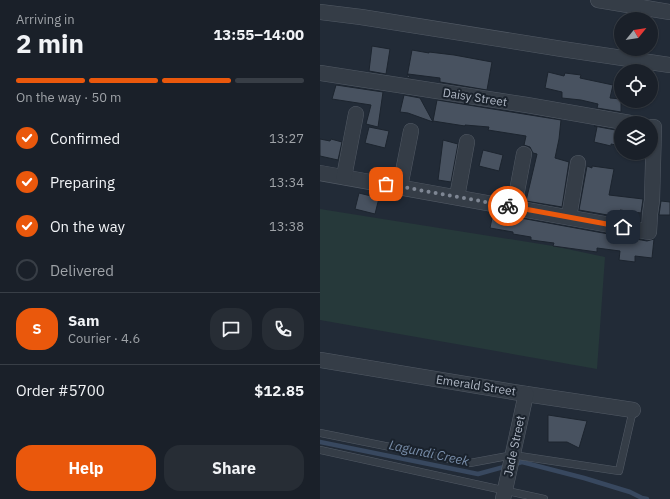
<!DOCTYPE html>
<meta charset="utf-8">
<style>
:root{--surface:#1a2029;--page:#272d35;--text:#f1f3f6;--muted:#9fa3a8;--line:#383e46;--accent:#ea580c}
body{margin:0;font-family:"IBM Plex Sans",sans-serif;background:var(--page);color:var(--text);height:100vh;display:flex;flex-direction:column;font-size:15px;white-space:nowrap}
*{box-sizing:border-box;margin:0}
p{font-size:13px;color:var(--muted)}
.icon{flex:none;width:22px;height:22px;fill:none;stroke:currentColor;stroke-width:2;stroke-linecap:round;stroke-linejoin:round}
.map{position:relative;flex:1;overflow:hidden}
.panel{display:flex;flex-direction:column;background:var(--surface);width:320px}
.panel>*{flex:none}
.needle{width:26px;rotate:60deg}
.tools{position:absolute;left:294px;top:12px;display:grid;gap:8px}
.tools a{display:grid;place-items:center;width:44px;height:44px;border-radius:50%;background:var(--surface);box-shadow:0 1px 3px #0004,0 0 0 1px var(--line);font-size:20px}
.pin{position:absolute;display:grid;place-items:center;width:34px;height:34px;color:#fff;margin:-17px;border-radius:8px;box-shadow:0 2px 6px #0006}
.courier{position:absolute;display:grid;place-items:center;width:40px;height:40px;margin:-20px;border:3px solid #ea580c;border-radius:50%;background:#fff;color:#222;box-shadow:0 1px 5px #0007}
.headline em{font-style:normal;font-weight:700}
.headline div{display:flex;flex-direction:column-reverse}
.headline{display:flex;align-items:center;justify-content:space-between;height:68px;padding:0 16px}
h1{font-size:26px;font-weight:700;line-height:30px}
.bar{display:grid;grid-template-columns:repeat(4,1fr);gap:6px 4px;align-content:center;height:48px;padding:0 16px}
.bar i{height:5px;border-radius:3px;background:var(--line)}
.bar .current{background:var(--accent)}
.bar p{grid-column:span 4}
.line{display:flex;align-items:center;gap:10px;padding:0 16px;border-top:1px solid var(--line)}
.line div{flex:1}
.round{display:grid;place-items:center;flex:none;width:42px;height:42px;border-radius:16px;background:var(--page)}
ol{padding:0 16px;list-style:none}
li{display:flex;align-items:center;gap:12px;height:44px}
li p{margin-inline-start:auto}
li .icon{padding:4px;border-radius:50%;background:var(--accent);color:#fff;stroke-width:4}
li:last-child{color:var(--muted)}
li i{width:22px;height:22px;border:2px solid var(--line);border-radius:50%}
.primary-button{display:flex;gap:8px;margin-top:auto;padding:8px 16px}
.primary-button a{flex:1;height:46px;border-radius:16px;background:var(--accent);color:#fff;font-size:16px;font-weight:700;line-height:46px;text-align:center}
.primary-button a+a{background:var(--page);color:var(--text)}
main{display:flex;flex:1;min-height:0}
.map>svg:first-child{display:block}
</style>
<main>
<section class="panel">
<div class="headline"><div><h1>2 min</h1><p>Arriving in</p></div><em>13:55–14:00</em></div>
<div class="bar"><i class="current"></i><i class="current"></i><i class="current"></i><i></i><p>On the way · 50 m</p></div>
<ol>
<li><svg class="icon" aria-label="check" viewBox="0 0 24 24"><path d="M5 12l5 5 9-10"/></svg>Confirmed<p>13:27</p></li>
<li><svg class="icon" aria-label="check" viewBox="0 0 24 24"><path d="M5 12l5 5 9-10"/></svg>Preparing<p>13:34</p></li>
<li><svg class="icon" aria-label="check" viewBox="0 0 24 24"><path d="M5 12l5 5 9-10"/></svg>On the way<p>13:38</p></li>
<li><i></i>Delivered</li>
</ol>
<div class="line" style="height:72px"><b class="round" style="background:var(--accent);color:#fff">S</b><div><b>Sam</b><p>Courier · 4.6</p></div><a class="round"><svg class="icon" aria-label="chat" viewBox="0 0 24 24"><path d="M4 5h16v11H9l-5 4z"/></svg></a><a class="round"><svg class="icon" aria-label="phone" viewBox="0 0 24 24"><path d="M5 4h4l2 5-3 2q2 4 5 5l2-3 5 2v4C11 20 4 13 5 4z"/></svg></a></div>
<div class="line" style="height:52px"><div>Order #5700</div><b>$12.85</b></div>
<div class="primary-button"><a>Help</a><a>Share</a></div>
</section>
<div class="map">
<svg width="350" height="499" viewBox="0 0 350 499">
<rect width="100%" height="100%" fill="#222b37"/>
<polygon fill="#26393a" points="0,209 233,246 285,257 277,369 0,320"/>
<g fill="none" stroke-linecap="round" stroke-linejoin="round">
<polyline stroke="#38485f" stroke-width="4.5" points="0,442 158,474 202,462 264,478 310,492 322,498 327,499"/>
</g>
<g fill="#485260" stroke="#1c242e">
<polygon points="52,46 70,49 66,74 49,71"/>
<polygon points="92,50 109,53 109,52 134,55 172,62 167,90 120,82 120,78 88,74 90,78 87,77"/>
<polygon points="228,72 244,76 245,73 261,75 260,78 293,85 290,98 301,99 301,112 277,108 278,104 261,100 242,98 242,92 225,88"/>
<polygon points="16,85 63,92 58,127 46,124 51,105 12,99"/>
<polygon points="84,95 100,98 113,122 88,113 80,112"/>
<polygon points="117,100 241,120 239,139 235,158 249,162 242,207 206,201 217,154 213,153 210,147 204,145 206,136 168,130 169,127 145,125 145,126 113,121"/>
<polygon points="274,126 301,131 301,146 291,144 291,146 274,142 277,127"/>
<polygon points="49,127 69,131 65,148 45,143"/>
<polygon points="0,139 10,141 11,139 22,142 18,160 0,156"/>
<polygon points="123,140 138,144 131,182 118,180"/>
<polygon points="163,150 183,155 179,171 159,166"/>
<polygon points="267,166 272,168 272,166 294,169 289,195 323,199 321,213 300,210 299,217 259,210"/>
<polygon points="39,193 59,198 55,214 35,209"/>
<polygon points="341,201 350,202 350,215 339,215"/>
<polygon points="173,213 327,241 334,239 332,258 315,256 315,262 299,260 300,251 277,248 277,252 233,246 234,243 211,240 211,237 193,234 193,232 170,228"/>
<polygon points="228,415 267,421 259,448 247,442 228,442"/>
</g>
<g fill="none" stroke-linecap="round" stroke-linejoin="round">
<defs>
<g id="service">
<polyline points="0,433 150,463 193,455 299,471 313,410"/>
<polyline points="0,450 224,499"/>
</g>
<g id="minor">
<polyline points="278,0 350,12"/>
<polyline points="0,12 41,17 242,49 350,65"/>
<polyline points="0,73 207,105 310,123"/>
<polyline points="0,173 329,232 330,214 332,200 334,127 331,127"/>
<polyline points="24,177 36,114"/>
<polyline points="80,187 91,131"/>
<polyline points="137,197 147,142"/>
<polyline points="194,207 204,154"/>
<polyline points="249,217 258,163"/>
<polyline points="0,360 206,394 313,410"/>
<polyline points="183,499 206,394"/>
</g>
</defs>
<use href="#service" stroke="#525a65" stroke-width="8"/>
<use href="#minor" stroke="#525a65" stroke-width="16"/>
<use href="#service" stroke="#353d47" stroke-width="7"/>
<use href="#minor" stroke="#353d47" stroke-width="15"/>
</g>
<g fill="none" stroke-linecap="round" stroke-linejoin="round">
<polyline stroke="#7e8693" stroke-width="4" stroke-dasharray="0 7.2" points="66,184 188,206"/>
<polyline stroke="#ea580c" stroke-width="5" points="188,206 303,227"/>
</g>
<g text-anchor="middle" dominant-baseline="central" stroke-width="4" stroke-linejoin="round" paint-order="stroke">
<g font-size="12" fill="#afb7c4" stroke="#1a222c">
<text transform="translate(155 97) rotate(9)">Daisy Street</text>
<text transform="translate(156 385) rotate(9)">Emerald Street</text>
<text transform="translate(194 446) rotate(-78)">Jade Street</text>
</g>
<g font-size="13" font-style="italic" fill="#798eaa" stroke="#1a222c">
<text transform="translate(109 453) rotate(12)">Lagundi Creek</text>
</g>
</g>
</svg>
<div class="tools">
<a><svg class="needle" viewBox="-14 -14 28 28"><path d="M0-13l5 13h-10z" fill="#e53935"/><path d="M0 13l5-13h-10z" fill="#9fa3a8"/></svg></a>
<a><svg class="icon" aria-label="locate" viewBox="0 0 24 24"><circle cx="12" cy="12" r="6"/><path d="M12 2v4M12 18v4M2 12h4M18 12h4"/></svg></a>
<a><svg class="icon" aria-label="layers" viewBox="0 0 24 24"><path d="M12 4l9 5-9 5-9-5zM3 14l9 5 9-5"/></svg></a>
</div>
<div class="pin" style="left:66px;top:184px;background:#ea580c"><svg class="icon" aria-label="bag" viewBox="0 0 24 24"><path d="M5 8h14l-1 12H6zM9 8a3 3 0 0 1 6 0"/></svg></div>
<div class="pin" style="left:303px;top:227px;background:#1f2937"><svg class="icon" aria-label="home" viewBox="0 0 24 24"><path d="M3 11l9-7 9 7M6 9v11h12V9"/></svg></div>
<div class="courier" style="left:188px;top:206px"><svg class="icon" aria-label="bike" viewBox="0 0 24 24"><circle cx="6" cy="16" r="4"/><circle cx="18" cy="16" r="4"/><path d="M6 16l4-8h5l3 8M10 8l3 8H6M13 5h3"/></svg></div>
</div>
</main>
